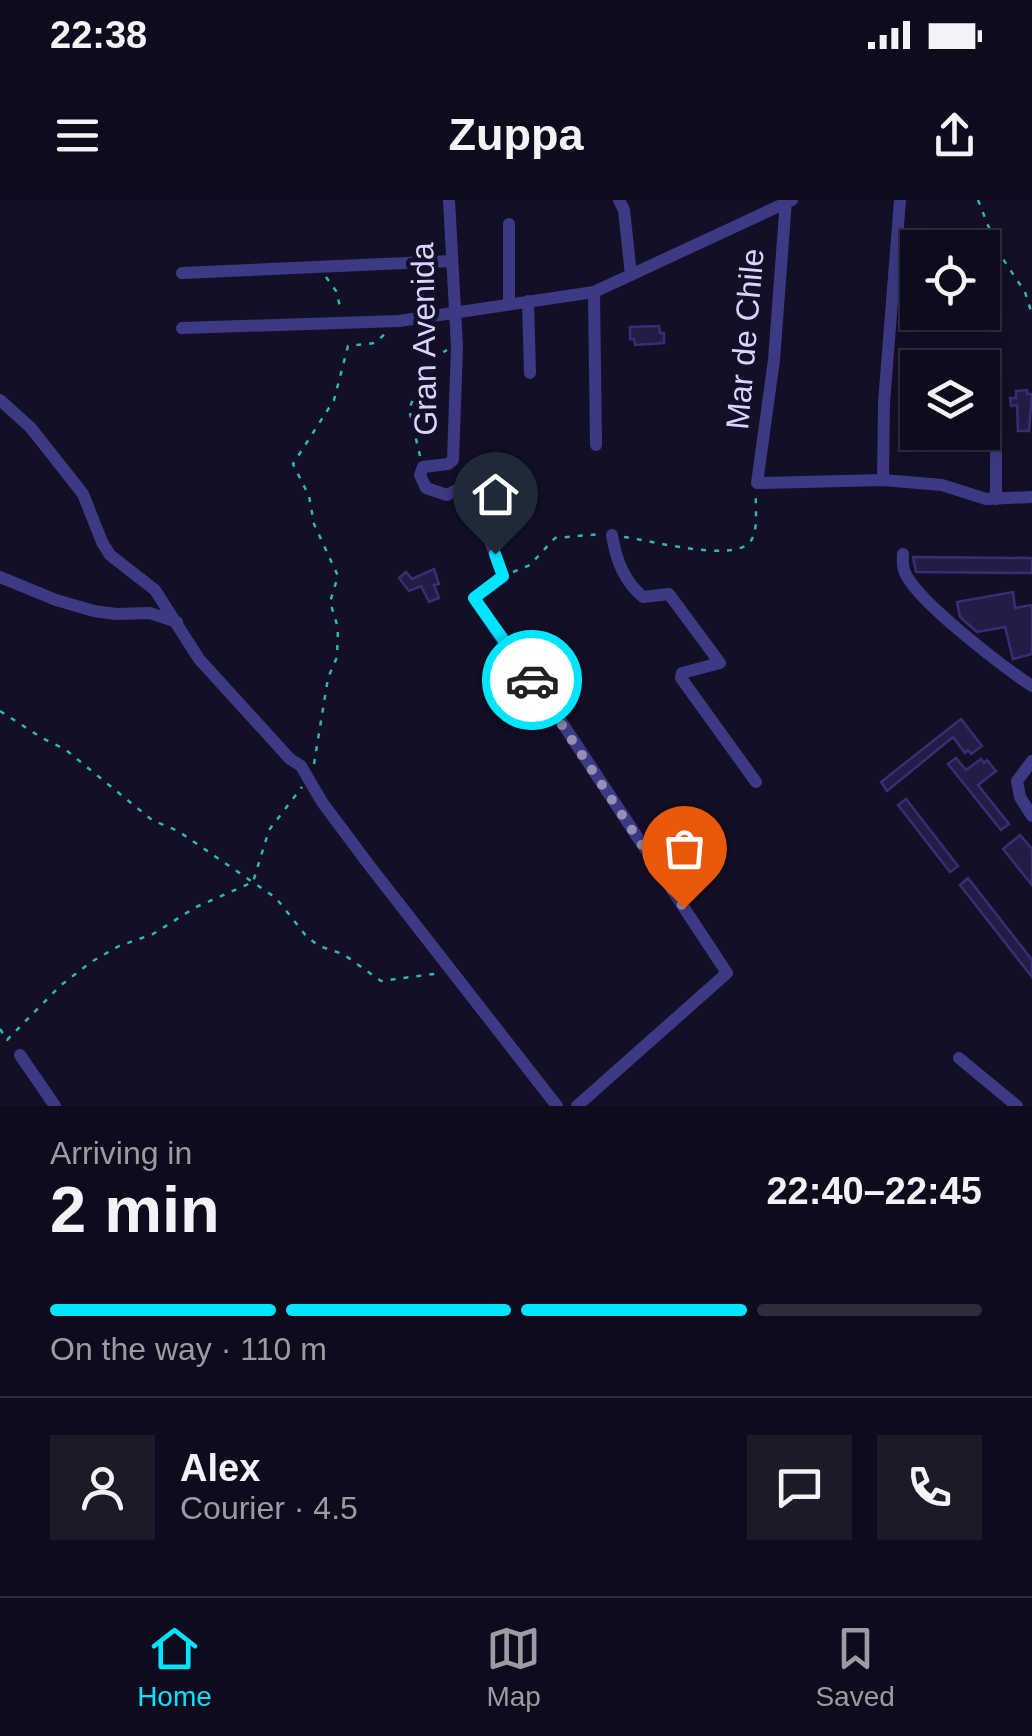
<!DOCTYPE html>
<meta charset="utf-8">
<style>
:root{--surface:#0e0b1c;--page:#1c1929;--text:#f1f3f6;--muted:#9b9ba3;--line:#2e2b3b;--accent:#00e5ff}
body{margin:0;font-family:Arial,sans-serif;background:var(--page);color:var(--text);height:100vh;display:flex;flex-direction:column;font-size:38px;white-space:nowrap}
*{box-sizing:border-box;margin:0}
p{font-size:32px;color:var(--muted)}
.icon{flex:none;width:55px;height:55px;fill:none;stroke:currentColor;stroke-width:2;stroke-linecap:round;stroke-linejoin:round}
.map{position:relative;height:906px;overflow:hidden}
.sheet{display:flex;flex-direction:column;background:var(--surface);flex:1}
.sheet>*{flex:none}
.tools{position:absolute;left:900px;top:30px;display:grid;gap:20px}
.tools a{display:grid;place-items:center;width:100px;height:100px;border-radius:0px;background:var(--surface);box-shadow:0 5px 25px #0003,0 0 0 2px var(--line);font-size:50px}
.pin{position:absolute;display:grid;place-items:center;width:85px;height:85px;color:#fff;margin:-102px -42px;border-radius:50% 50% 50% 0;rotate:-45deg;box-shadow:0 0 10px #0007}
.pin .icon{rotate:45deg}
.courier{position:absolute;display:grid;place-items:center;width:100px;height:100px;margin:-50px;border:8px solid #00e5ff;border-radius:50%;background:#fff;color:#222;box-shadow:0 2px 12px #0007}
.head em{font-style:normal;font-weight:700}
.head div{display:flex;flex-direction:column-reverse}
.head{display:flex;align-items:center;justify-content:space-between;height:170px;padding:0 50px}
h1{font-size:65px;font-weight:700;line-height:75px}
.bar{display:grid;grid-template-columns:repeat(4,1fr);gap:15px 10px;align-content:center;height:120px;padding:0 50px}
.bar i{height:12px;border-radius:8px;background:var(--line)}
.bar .active{background:var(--accent)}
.bar p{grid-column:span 4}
.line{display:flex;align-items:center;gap:25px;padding:0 50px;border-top:2px solid var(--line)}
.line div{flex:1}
.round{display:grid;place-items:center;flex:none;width:105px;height:105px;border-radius:0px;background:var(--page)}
.status{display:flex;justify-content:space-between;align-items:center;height:70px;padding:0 50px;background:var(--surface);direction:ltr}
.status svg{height:28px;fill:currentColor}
header{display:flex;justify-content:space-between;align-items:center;height:130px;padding:0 50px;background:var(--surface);font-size:45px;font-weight:700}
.tabs{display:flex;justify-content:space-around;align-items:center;height:140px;border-top:2px solid var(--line);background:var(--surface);font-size:28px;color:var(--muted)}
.tabs a{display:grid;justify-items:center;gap:5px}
.tabs .active{color:var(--accent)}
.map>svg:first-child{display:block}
</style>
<div class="status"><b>22:38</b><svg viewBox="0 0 49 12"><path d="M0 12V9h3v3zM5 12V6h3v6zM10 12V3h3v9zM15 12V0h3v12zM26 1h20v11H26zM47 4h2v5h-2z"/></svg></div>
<header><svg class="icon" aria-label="menu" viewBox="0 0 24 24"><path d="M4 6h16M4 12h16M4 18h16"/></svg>Zuppa<svg class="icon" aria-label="share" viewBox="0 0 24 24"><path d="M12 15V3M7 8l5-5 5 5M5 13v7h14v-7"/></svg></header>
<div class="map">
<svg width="1032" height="906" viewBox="0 0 1032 906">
<rect width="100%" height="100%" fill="#130f26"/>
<g fill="#241b47" stroke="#3b2d73" stroke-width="2.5">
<polygon points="659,126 660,133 664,133 664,143 635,145 634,139 630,139 630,127"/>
<polygon points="1027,190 1027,194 1032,194 1029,231 1018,231 1017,205 1011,206 1010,198 1016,198 1016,191"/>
<polygon points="913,357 1032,358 1032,373 916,372"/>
<polygon points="434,369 439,384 434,385 439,398 429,402 421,386 409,391 399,378 406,372 412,379"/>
<polygon points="1013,392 1015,408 1032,405 1032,454 1013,459 1005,427 977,432 960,417 957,402"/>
<polygon points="961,519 982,546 971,554 968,550 965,553 953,537 887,591 881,582"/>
<polygon points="956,558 966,570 981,559 984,563 987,560 996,571 978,585 1009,624 1001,630 948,564"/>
<polygon points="906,599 958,666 950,672 898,605"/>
<polygon points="1020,635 1032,649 1032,685 1003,649"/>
<polygon points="968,678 1032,760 1032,777 960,685"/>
</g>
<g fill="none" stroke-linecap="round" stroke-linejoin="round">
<g stroke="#2fb8b0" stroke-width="2.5" stroke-dasharray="5 8" stroke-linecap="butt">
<polyline points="978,0 999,53 1025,92 1032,114"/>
<polyline points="326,77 336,91 341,110"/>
<polyline points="420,256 409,209 430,160 447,150"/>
<path d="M624 337C649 340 732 363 750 342 759 331 755 308 756 295"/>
<polyline points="513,372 530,365 555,338 601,334"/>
<polyline points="0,511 42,538 66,550 152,620 178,631 276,698 307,737 319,746 343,754 381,781 441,773"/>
<polyline points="314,564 328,478 337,457 338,428 330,402 338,376 314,324 309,296 293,264 334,200 348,146 375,143 387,132"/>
<polyline points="0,829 7,840 60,786 91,762 119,746 153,734 196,707 253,682 269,630 302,587"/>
</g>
<g stroke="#3d3a85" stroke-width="12">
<polyline points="449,0 457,147 453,260 448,264 423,267 420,275 426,288 447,295 464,286 471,287 503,377 474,398 502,440 520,459 727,773 577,906"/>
<polyline points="619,0 624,10 631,75"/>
<polyline points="786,0 774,160 757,283 883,280 942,285 986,299 1032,297"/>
<polyline points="182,73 451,61"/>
<polyline points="594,92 596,245"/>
<polyline points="528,101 530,173"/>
<polyline points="509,104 509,24"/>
<polyline points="182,128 399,121 594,92 792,0"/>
<polyline points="996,197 996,299"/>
<polyline points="0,200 31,228 83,294 102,342 110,355 155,390 199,459 290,559 301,566 322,602 369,665 557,906"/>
<polyline points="883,280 884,203 900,0"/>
<path d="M612 335C616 360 624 381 643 397L669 394 720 463 682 473 681 478 756 582"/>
<path d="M903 354C903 360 902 365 904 370 912 398 1005 468 1032 486"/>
<polyline points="0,377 56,400 94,411 116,414 150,413 177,422"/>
<polyline points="1032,561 1017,581 1020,597 1032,616"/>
<polyline points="20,855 55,906"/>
<polyline points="959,858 1017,906"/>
</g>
</g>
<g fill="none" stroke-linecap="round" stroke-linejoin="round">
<polyline stroke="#948fb3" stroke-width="10" stroke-dasharray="0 18" points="532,480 684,708"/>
<polyline stroke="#00e5ff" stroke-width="12" points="495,354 503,376 474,398 532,480"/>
</g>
<g text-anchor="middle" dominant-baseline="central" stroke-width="9" stroke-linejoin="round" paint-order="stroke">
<g font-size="32" fill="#d9d4ff" stroke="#130f26">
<text transform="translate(424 139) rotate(-91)">Gran Avenida</text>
<text transform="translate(745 139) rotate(-85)">Mar de Chile</text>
</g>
</g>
</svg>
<div class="tools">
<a><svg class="icon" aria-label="locate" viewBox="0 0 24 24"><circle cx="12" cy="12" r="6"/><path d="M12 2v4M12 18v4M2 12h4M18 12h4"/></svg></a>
<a><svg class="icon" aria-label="layers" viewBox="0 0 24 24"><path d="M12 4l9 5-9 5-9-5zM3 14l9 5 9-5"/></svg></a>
</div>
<div class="pin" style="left:684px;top:708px;background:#ea580c"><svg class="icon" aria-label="bag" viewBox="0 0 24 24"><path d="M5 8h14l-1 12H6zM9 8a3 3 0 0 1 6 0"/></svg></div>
<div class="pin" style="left:495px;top:354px;background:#1f2937"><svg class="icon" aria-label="home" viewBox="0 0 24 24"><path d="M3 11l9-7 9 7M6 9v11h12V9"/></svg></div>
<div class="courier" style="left:532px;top:480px"><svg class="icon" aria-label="car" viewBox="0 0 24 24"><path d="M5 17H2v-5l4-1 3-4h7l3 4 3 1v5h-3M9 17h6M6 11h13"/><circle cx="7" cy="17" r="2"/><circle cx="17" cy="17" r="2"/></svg></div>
</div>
<section class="sheet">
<div class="head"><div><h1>2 min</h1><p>Arriving in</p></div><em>22:40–22:45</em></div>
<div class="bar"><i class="active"></i><i class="active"></i><i class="active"></i><i></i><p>On the way · 110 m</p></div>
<div class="line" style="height:180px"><a class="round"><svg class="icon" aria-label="person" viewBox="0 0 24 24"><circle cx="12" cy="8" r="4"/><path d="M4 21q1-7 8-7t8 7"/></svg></a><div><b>Alex</b><p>Courier · 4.5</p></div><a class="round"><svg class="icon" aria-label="chat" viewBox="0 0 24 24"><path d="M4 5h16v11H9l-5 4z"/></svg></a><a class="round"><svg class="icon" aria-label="phone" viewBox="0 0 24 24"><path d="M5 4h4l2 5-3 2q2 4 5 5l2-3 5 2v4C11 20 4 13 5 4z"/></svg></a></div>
</section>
<nav class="tabs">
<a class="active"><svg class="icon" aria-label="home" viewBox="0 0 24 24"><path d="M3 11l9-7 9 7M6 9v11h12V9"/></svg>Home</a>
<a><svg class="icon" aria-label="map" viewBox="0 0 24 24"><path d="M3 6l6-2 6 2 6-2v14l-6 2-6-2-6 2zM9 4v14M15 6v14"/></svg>Map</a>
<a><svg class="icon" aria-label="saved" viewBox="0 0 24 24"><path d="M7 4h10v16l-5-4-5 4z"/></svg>Saved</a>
</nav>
